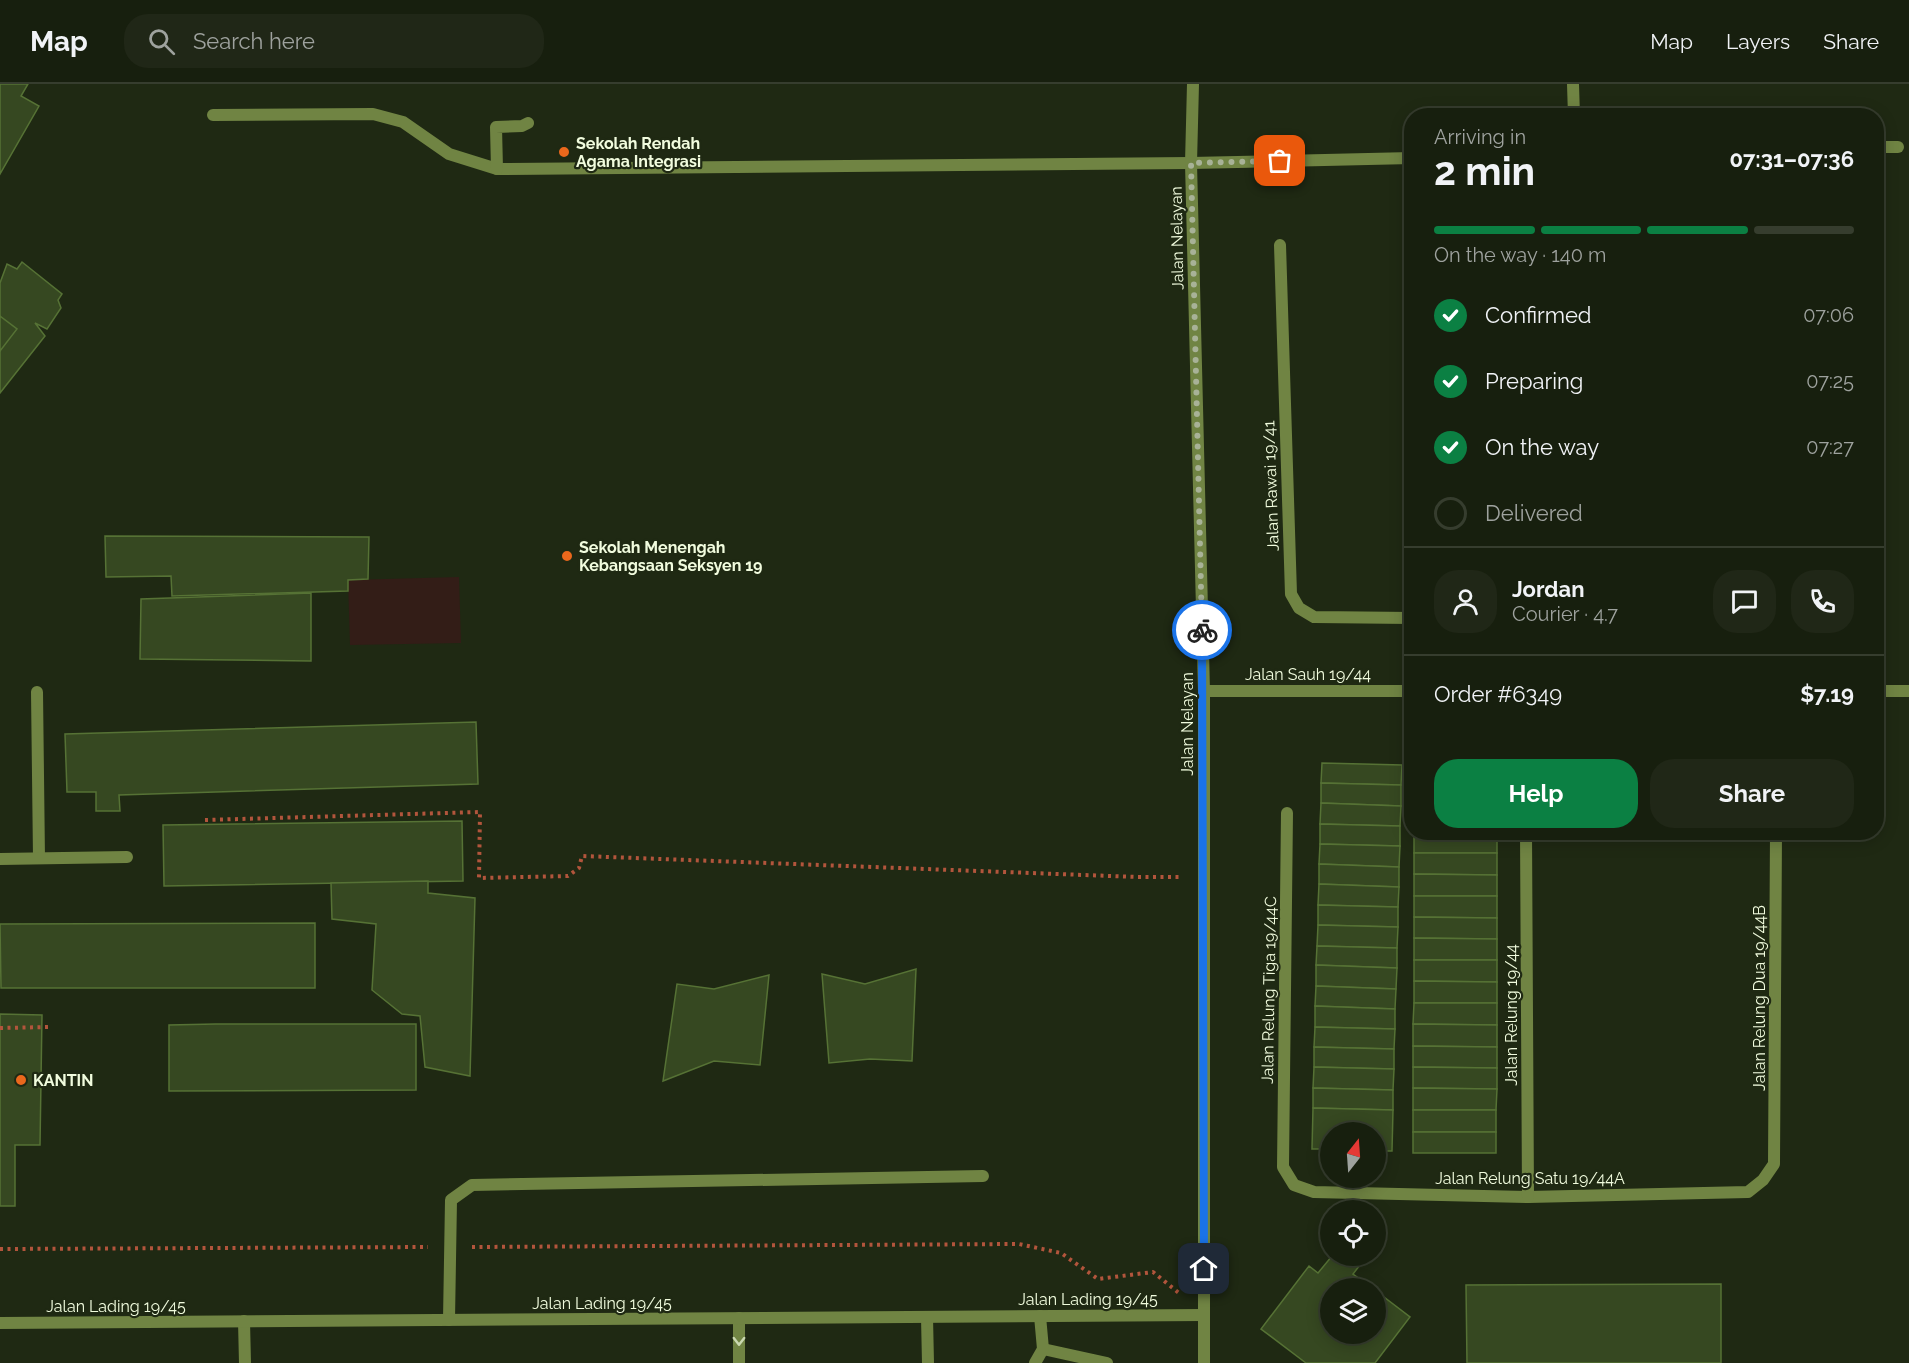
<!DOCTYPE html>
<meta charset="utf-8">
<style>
:root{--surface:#171f0e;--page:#202717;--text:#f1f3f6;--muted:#9ea29e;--line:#363d2e;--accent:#0b8043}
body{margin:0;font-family:Raleway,sans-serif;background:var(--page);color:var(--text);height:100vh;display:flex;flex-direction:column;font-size:22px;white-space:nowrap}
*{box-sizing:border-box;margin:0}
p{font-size:20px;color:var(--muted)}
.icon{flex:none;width:33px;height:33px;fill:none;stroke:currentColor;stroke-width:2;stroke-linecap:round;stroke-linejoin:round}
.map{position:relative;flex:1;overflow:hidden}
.details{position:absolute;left:1404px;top:24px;width:480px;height:732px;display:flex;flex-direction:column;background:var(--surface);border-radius:24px;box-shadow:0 3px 15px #0003,0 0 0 2px var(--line)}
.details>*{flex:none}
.needle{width:39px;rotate:17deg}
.tools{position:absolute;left:1320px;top:1038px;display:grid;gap:12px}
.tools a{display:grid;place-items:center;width:66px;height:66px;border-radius:50%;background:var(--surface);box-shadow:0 3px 15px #0003,0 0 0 2px var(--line);font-size:30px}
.pin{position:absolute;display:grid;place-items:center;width:51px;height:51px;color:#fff;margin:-26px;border-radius:12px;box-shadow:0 3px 9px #0006}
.courier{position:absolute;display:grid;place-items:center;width:60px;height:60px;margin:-30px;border:4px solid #1a73e8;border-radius:50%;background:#fff;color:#222;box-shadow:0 2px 8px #0007}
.headline em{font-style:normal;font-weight:700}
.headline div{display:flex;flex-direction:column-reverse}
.headline{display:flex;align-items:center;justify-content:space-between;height:102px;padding:0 30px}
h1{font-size:39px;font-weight:700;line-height:45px}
.bar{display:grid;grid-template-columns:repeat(4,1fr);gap:9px 6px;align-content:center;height:72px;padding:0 30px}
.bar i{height:8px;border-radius:4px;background:var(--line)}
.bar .on{background:var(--accent)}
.bar p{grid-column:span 4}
.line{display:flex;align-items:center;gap:15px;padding:0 30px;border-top:2px solid var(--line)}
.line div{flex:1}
.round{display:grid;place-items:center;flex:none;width:63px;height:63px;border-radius:24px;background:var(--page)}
ol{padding:0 30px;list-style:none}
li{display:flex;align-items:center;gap:18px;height:66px}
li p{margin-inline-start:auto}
li .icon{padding:6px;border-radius:50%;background:var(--accent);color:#fff;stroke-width:4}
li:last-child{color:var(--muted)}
li i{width:33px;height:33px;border:3px solid var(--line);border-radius:50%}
.button{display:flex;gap:12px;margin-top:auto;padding:12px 30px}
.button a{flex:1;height:69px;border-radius:24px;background:var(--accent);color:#fff;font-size:24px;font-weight:700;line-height:69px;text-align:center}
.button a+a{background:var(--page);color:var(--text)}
header{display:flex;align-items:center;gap:36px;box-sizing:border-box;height:84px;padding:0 30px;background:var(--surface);border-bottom:2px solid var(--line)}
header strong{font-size:28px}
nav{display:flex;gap:33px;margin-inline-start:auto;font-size:21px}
.search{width:420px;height:54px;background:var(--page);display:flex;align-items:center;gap:15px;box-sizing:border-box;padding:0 21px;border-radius:24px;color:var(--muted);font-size:22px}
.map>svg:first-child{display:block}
</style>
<header>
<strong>Map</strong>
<div class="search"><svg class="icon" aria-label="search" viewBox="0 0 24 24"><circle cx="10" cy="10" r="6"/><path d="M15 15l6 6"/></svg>Search here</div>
<nav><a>Map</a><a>Layers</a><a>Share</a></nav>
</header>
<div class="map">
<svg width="1909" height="1279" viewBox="0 0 1909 1279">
<rect width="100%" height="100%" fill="#1f2913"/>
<polygon fill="#331d17" points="459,493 461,559 350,561 348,496"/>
<g fill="#364821" stroke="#567235" stroke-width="1.5">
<polygon points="0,0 28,0 21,12 39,22 0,90"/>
<polygon points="22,178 62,210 58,216 61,224 47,245 35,239 45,252 0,309 0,199 7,180 17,185"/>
<polygon points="0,232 17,245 0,267"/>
<polygon points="105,452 369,453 368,495 348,496 348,507 172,512 171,492 106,493"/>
<polygon points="311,509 311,577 140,575 141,515"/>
<polygon points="476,638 478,700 119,711 120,727 96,727 96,708 67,708 65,650"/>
<polygon points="1322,679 1402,681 1401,701 1321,699"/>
<polygon points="1321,699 1401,701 1401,722 1321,719"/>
<polygon points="1321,719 1401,722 1400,742 1320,740"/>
<polygon points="462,737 463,797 164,802 163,741"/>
<polygon points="1320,740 1400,742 1400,762 1320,760"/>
<rect x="1414" y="748" width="83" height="21"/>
<polygon points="1320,760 1400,762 1399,783 1319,780"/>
<polygon points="1414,769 1497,769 1497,791 1414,790"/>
<polygon points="1319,780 1399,783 1399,803 1319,800"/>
<polygon points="1414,790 1497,791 1497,812 1414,812"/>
<polygon points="428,797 428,809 475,814 470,992 425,983 420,932 402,930 372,906 376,840 332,835 331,799"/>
<polygon points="1319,800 1399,803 1398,823 1318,821"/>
<polygon points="1414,812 1497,812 1497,834 1414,833"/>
<polygon points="1318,821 1398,823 1398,843 1318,841"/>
<polygon points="1414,833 1497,834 1497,855 1414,854"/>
<polygon points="315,839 315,904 1,904 0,840"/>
<polygon points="1318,841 1398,843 1397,864 1317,862"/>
<polygon points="1414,854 1497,855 1497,876 1414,876"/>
<polygon points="1317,862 1397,864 1397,884 1316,881"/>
<polygon points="1414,876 1497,876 1497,898 1414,897"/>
<polygon points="1316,881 1397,884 1396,905 1316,902"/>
<polygon points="916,885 912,977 870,975 829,979 822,890 865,900"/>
<polygon points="769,891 760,981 714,977 663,997 677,900 714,905"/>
<polygon points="1414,897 1497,898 1497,919 1414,919"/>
<polygon points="1316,902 1396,905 1395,925 1315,922"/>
<polygon points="1414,919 1497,919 1497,941 1413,940"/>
<polygon points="1315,922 1395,925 1395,945 1315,943"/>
<polygon points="0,930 42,931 40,1061 15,1061 15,1122 0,1122"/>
<polygon points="216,940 416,940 416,1006 169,1007 169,941"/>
<polygon points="1413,940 1497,941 1497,963 1413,962"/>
<polygon points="1315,943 1395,945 1394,965 1314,963"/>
<polygon points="1413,962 1497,963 1497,984 1413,983"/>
<polygon points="1314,963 1394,965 1394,985 1314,983"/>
<polygon points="1314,983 1394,985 1393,1006 1313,1004"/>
<polygon points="1413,983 1497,984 1497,1005 1413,1004"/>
<polygon points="1313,1004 1393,1006 1393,1026 1313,1024"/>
<polygon points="1413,1004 1497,1005 1496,1026 1413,1026"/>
<polygon points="1313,1024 1393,1026 1392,1067 1376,1067 1376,1048 1330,1048 1330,1065 1312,1065"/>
<rect x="1413" y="1026" width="83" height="22"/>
<rect x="1413" y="1048" width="83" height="21"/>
<polygon points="1332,1172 1347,1172 1360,1181 1353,1190 1372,1204 1330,1204 1330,1250 1376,1250 1376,1207 1410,1233 1375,1279 1306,1279 1261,1245 1309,1182 1318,1189"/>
<polygon points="1721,1200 1721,1279 1467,1279 1466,1201"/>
</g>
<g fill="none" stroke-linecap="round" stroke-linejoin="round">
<g stroke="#b2553c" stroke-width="4" stroke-dasharray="3 4.5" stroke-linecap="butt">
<polyline points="205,736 480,728 479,794 568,792 579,784 582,772 1137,793 1182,793"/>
<polyline points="0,944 49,943"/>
<polyline points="472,1163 1019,1160 1061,1169 1098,1195 1153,1188 1179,1209"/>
<polyline points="0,1165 428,1163"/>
</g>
<g stroke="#708443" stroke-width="12">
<polyline points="1573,0 1574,32"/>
<polyline points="213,31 373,30 403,38 449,70 497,85 1191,79"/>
<polyline points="497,85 496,43 522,42 528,39"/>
<polyline points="37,608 39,774"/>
<polyline points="0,775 127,773"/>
<polyline points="927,1233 928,1279"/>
<polyline points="449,1236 451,1116 472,1101 983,1092"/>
<polyline points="1043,1265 1107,1279"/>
<polyline points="1035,1279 1043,1265 1040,1232"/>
</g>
<g stroke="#708443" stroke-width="12">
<polyline points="1876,63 1898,63"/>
<polyline points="1191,79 1412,74"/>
<polyline points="1280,161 1291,510 1299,524 1314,533 1412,534"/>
<polyline points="1204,607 1412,607"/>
<polyline points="1876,607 1909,607"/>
<polyline points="1287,729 1283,1083 1294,1101 1314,1108 1528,1113 1748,1108 1763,1096 1774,1080 1776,748"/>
<polyline points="1526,748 1528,1113"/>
<polyline points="739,1234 739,1279"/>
<polyline points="244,1237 245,1279"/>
<polyline points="0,1239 1204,1231"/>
</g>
<polyline stroke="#708443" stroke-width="12" points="1193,0 1191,79 1204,607 1204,1279"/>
</g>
<defs><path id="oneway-chevron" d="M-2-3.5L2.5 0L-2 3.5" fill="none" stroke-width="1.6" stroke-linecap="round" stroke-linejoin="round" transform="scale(1.5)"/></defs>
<use stroke="#cad8b0" href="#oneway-chevron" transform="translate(739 1257) rotate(90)"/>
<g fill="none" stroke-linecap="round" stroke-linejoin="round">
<polyline stroke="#a8b297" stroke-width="6" stroke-dasharray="0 10.8" points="1202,546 1191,79 1280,77"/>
<polyline stroke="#1a73e8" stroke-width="8" points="1202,546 1204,1185"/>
</g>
<g fill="#ea681c" stroke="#1f2913" stroke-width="2">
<circle cx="564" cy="68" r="6"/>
<circle cx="567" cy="472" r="6"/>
<circle cx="21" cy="996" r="6"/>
</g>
<g text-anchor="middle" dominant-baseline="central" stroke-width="4.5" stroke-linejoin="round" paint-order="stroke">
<g font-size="16" font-weight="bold" fill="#f1fcde" stroke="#1f2913" text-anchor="start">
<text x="576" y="59">Sekolah Rendah<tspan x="576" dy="18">Agama Integrasi</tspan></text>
<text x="579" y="463">Sekolah Menengah<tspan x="579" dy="18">Kebangsaan Seksyen 19</tspan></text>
<text x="33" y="996">KANTIN</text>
</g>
<g font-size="16" fill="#f1fcde" stroke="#1f2913">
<text transform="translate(1177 154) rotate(-91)">Jalan Nelayan</text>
<text transform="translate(1271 402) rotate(-92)">Jalan Rawai 19/41</text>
<text x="1308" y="590">Jalan Sauh 19/44</text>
<text transform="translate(1187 640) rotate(-90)">Jalan Nelayan</text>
<text transform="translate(1269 906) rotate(-89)">Jalan Relung Tiga 19/44C</text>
<text transform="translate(1759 914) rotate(-90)">Jalan Relung Dua 19/44B</text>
<text transform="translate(1511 931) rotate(-90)">Jalan Relung 19/44</text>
<text x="1530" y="1094">Jalan Relung Satu 19/44A</text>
<text x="1088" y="1215">Jalan Lading 19/45</text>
<text x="602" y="1219">Jalan Lading 19/45</text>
<text x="116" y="1222">Jalan Lading 19/45</text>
</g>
</g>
</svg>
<div class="tools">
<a><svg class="needle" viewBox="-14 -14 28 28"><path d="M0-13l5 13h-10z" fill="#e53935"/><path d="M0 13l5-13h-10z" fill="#9ea29e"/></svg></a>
<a><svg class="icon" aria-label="locate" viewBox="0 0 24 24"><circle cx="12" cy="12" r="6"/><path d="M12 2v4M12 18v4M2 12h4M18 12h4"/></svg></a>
<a><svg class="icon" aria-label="layers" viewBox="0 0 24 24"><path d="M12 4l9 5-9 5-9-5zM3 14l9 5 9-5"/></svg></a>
</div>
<div class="pin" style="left:1280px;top:77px;background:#ea580c"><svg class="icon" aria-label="bag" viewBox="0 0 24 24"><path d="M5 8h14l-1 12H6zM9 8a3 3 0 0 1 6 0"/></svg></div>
<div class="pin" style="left:1204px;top:1185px;background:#1f2937"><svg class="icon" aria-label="home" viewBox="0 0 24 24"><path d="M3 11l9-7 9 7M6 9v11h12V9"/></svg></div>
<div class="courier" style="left:1202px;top:546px"><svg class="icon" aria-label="bike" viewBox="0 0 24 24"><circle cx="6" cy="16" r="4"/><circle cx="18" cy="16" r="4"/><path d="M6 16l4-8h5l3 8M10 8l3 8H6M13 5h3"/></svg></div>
<section class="details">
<div class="headline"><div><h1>2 min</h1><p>Arriving in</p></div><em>07:31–07:36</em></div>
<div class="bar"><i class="on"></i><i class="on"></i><i class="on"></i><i></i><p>On the way · 140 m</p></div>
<ol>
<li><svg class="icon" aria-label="check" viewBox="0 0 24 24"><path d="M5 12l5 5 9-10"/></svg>Confirmed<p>07:06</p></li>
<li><svg class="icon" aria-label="check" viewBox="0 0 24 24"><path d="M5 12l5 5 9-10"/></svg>Preparing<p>07:25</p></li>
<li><svg class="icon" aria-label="check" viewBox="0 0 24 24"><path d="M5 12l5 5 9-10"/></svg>On the way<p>07:27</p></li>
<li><i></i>Delivered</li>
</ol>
<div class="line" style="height:108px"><a class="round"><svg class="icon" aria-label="person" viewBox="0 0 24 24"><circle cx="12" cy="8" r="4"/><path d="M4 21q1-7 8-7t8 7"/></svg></a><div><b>Jordan</b><p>Courier · 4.7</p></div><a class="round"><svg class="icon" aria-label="chat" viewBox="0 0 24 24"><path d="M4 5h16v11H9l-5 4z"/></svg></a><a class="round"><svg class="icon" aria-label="phone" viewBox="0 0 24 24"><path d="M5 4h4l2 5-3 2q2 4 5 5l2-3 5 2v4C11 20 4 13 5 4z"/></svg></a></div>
<div class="line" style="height:78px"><div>Order #6349</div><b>$7.19</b></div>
<div class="button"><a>Help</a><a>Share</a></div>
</section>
</div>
